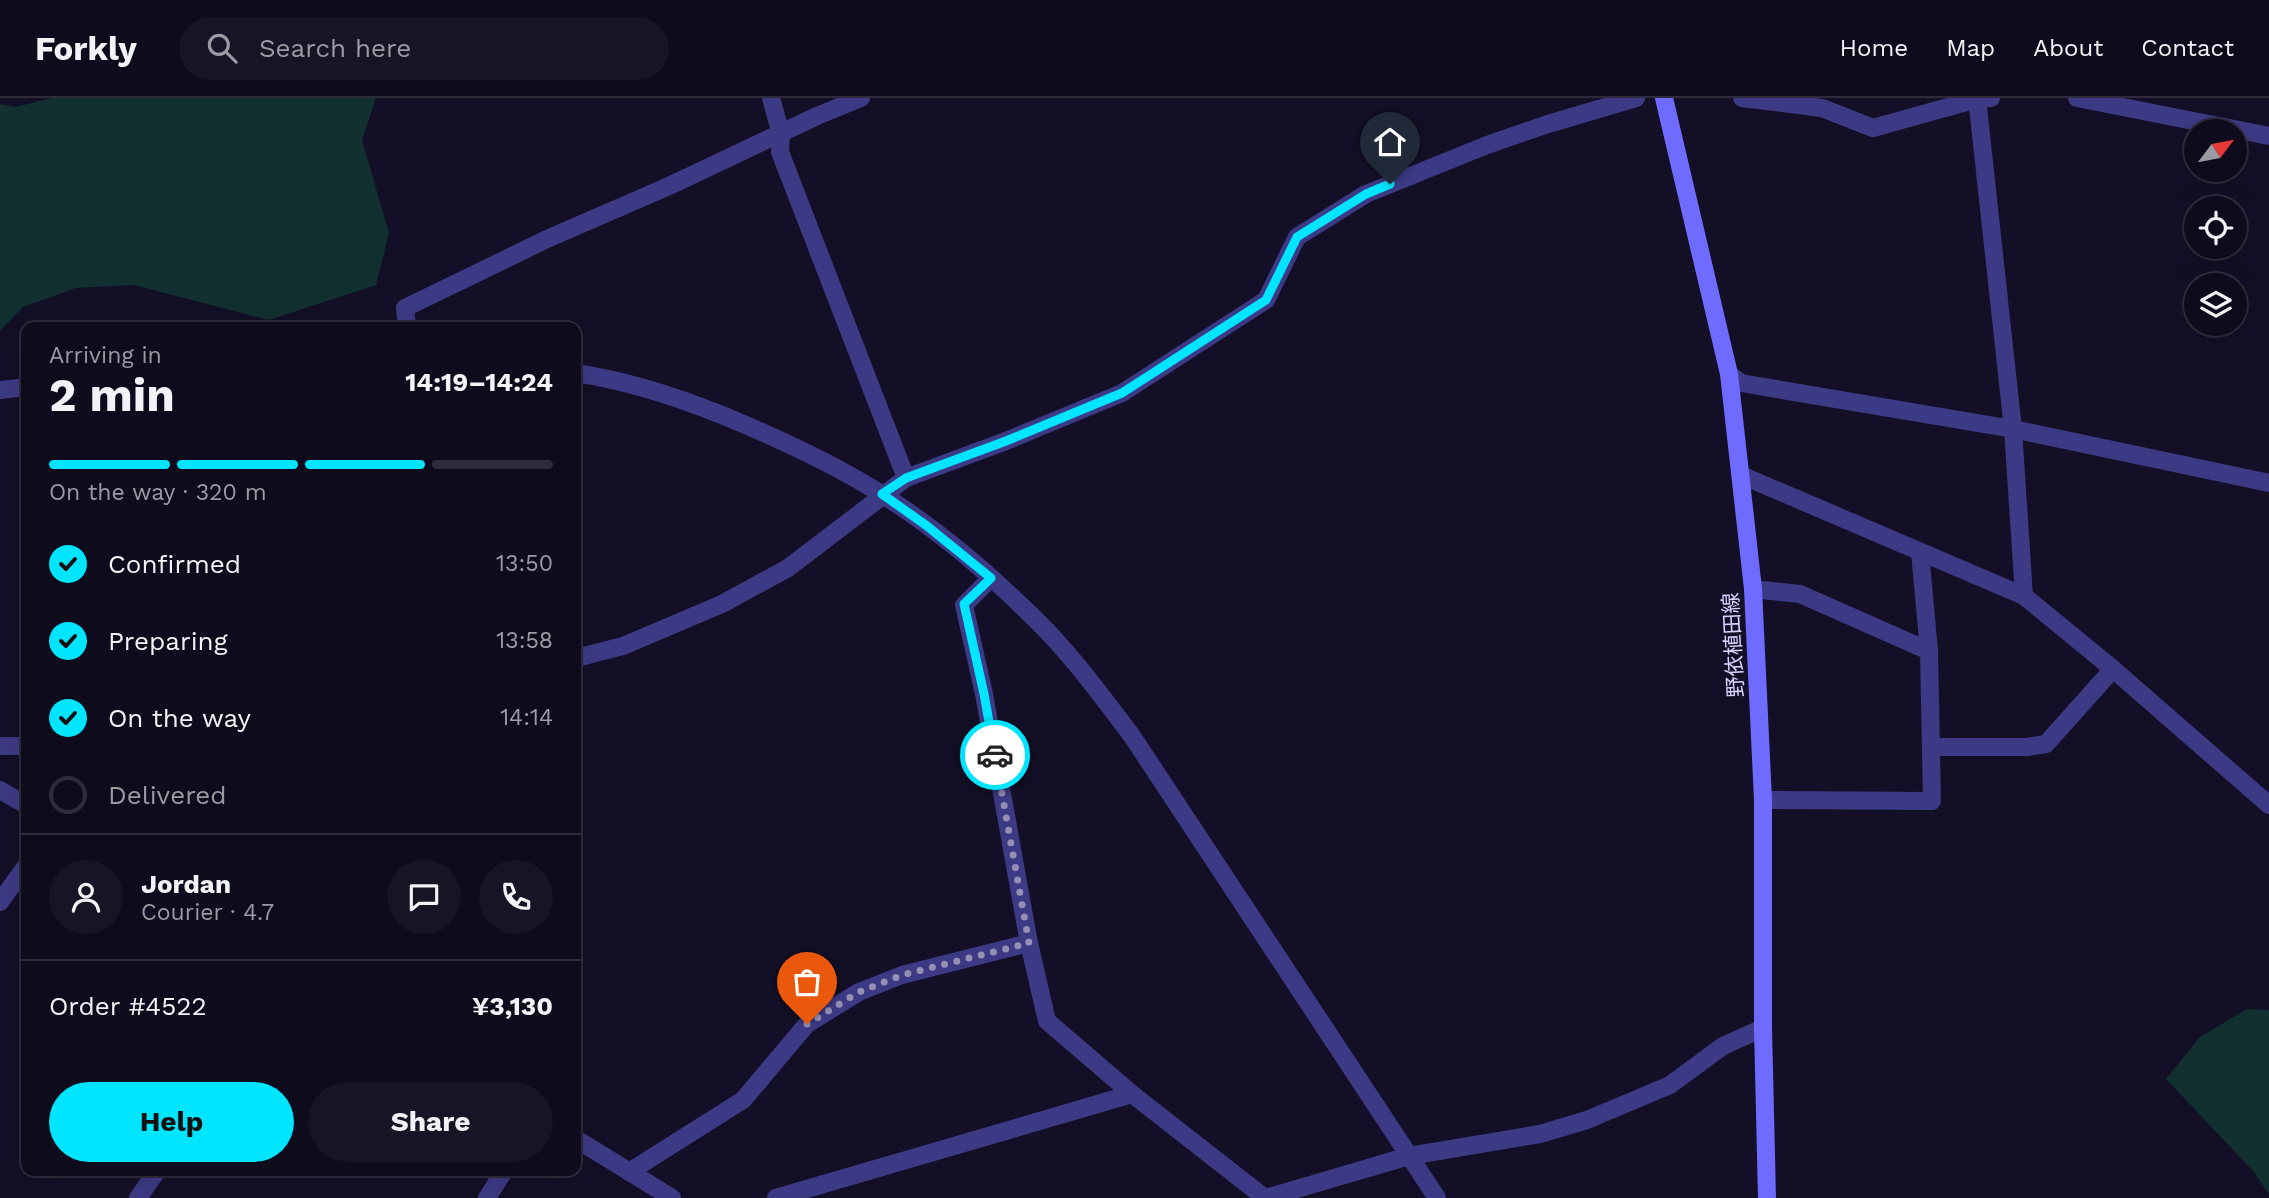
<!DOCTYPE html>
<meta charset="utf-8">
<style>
:root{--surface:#0e0b1c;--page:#171425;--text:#f1f3f6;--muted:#9b9ba3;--line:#2e2b3b;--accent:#00e5ff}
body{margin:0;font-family:"Work Sans","Noto Sans JP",sans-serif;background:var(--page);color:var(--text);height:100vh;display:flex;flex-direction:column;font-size:26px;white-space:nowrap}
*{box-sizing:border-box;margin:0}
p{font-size:23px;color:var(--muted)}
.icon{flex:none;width:38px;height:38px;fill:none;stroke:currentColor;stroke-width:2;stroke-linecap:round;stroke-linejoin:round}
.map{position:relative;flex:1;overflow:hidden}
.side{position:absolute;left:21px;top:224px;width:560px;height:854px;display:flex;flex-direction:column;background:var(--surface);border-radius:14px;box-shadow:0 7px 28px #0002,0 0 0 2px var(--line)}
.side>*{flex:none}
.needle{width:46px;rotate:58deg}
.tools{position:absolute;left:2184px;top:21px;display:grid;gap:14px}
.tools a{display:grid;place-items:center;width:63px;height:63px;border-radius:50%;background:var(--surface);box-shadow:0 7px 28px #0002,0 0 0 2px var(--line);font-size:35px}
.pin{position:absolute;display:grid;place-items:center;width:60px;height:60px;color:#fff;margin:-72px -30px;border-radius:50% 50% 50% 0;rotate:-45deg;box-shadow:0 0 7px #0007}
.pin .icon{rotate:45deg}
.courier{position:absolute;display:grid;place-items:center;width:70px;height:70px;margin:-35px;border:5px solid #00e5ff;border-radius:50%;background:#fff;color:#222;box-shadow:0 2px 9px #0007}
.head em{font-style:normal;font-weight:700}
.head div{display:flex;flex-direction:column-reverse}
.head{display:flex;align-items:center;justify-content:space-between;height:119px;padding:0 28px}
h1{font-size:46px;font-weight:700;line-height:52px}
.bar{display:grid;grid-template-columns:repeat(4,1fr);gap:10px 7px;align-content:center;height:84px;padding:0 28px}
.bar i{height:9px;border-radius:5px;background:var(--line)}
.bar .current{background:var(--accent)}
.bar p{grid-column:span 4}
.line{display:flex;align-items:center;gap:18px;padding:0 28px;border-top:2px solid var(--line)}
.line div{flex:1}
.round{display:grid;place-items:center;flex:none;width:74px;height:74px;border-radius:37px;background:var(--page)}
ol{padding:0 28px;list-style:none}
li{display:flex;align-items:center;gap:21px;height:77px}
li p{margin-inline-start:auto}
li .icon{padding:7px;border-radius:50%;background:var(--accent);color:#111;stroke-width:4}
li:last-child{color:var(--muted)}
li i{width:38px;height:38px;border:4px solid var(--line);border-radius:50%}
.button{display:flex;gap:14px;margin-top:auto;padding:14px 28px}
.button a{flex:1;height:80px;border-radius:42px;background:var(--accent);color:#111;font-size:28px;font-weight:700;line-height:80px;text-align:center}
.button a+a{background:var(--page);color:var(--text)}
header{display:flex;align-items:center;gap:42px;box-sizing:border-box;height:98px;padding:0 35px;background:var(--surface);border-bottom:2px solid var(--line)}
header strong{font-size:33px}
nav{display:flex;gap:38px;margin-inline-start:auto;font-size:24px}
.search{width:490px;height:63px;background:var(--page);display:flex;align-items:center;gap:18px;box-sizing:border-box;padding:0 24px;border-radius:38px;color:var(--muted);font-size:26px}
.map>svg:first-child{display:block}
</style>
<header>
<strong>Forkly</strong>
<div class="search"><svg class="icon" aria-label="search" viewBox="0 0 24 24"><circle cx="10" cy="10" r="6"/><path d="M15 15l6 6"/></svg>Search here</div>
<nav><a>Home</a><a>Map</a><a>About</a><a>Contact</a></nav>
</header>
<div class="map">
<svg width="2269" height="1100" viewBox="0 0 2269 1100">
<rect width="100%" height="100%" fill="#130f26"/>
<g fill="#12302f">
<polygon points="53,0 376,0 362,42 389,135 376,187 269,222 134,187 76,190 23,209 0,233 0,6 15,9"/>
<polygon points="2247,911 2269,912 2269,1096 2254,1074 2166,981 2200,939"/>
</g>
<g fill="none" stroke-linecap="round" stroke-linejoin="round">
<g stroke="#3d3a85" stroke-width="18">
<polyline points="771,0 781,36 780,54 906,380"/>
<polyline points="1742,0 1822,10 1873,30 1977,1 1991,0"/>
<polyline points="1977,0 2013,331 2024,498"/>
<polyline points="2077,0 2269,38"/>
<polyline points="407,229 405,210 547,141 669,88 817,18 861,0"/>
<polyline points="1729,276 1741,285 2013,331 2269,385"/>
<polyline points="1741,377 2024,498 2113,571 2269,707"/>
<polyline points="991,480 964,507 984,596 1029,845 1047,923 1132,996 1265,1100"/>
<polyline points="1753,491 1800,496 1929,553"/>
<polyline points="576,560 623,548 722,506 788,470 906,380 1006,343 1122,295 1266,202 1297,139 1366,96 1487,47 1548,26 1636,0"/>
<polyline points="0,648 26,648"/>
<polyline points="1931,649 2027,649 2046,646 2113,571"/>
<polyline points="0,692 26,707"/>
<polyline points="1763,702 1932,703 1929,553 1920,454"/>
<polyline points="0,804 26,768"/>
<polyline points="576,1041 672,1100"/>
<polyline points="629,1074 743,1002 807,926 859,894 902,877 1029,845"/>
<polyline points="138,1100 157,1073"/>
<polyline points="487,1100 504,1073"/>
<polyline points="776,1100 1132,996"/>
<polyline points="1266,1100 1409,1058 1540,1036 1587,1022 1670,987 1723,948 1763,930"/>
</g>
<g stroke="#3d3a85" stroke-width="18">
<path d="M576 275C635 284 693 304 748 328 787 345 826 363 863 385 922 419 981 468 1030 516 1069 553 1100 596 1132 638L1437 1100"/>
<polyline points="0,292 26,289"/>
</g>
<polyline stroke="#6f6bff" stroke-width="18" points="1664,0 1729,276 1753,491 1763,702 1763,930 1767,1100"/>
</g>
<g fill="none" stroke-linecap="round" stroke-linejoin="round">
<polyline stroke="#948fb3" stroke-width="7" stroke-dasharray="0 12.6" points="807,926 859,894 902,877 1029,845 995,657"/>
<polyline stroke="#00e5ff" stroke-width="9" points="995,657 984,596 964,506 991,480 927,428 882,396 906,380 1006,343 1122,295 1266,202 1297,139 1366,96 1390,86"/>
</g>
<g text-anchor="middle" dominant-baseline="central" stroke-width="5" stroke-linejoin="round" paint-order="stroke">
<g font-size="21" fill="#d9d4ff" stroke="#130f26">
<text transform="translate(1733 547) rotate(-93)">野依植田線</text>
</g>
</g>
</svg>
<div class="tools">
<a><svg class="needle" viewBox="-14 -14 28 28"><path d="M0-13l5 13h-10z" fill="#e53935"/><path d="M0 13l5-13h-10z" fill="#9b9ba3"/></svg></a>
<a><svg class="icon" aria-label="locate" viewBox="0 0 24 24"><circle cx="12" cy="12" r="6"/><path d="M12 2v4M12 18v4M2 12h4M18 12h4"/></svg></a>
<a><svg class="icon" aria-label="layers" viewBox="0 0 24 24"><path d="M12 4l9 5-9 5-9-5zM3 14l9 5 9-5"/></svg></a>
</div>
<div class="pin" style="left:807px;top:926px;background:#ea580c"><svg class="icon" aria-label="bag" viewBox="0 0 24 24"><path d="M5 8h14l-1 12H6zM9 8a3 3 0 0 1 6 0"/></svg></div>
<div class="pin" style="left:1390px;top:86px;background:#1f2937"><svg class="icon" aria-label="home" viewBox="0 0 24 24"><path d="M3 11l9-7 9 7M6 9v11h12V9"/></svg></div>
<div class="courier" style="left:995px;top:657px"><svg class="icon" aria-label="car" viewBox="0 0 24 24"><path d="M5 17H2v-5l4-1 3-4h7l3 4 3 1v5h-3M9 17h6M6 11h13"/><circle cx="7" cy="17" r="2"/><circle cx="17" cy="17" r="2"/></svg></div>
<section class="side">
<div class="head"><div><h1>2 min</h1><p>Arriving in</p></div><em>14:19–14:24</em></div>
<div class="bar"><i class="current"></i><i class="current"></i><i class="current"></i><i></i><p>On the way · 320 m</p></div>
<ol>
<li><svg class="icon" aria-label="check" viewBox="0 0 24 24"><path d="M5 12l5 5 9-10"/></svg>Confirmed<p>13:50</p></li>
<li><svg class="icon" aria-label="check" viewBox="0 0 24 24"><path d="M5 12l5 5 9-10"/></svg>Preparing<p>13:58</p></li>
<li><svg class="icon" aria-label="check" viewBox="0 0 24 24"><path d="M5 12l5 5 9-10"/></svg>On the way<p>14:14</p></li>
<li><i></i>Delivered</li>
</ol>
<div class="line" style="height:126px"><a class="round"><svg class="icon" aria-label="person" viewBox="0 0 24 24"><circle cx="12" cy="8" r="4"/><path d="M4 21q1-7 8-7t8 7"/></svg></a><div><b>Jordan</b><p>Courier · 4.7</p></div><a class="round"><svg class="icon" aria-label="chat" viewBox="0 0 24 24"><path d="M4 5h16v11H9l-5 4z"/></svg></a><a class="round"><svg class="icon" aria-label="phone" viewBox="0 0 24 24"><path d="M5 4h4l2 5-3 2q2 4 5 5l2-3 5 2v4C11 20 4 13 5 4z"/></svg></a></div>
<div class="line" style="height:91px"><div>Order #4522</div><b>¥3,130</b></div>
<div class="button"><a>Help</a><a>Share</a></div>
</section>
</div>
